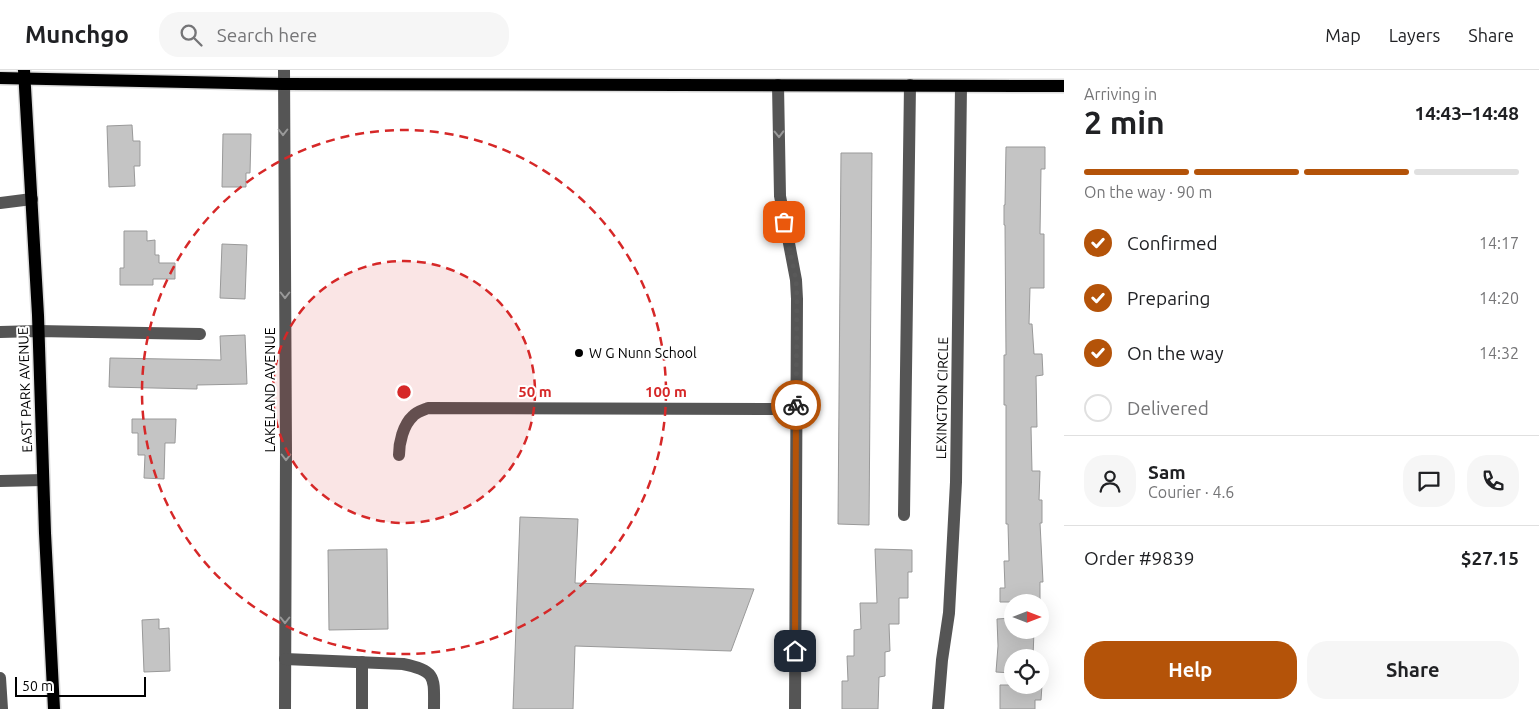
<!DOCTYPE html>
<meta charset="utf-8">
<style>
:root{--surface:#fff;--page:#f6f6f6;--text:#202124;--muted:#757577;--line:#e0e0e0;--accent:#b45309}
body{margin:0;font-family:Ubuntu,sans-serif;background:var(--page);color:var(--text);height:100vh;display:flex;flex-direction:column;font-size:19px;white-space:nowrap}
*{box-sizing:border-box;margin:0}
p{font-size:16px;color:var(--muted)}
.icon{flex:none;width:28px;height:28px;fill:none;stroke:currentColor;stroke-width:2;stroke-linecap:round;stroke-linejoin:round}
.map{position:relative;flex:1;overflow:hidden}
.details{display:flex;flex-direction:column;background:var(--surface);width:475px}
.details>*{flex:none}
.needle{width:32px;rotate:90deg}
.tools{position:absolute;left:1004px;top:524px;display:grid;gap:10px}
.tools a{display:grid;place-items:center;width:45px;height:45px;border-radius:50%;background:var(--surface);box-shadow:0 5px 20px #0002;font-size:25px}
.scale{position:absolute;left:15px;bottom:12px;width:131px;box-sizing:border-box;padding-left:5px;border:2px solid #000;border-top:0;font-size:14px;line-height:18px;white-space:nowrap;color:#000;-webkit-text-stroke:4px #fff;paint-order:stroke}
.pin{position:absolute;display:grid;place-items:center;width:42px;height:42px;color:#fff;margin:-21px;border-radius:10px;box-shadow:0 2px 8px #0006}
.courier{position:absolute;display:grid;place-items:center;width:50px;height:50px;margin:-25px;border:4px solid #b45309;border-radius:50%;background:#fff;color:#222;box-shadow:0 1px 6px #0007}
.headline em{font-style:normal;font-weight:700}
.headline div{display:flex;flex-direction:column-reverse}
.headline{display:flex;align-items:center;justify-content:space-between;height:85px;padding:0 20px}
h1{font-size:32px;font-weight:700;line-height:38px}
.bar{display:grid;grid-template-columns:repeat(4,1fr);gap:8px 5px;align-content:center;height:60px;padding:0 20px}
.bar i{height:6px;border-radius:4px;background:var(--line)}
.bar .selected{background:var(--accent)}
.bar p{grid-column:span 4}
.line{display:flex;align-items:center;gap:12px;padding:0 20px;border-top:1px solid var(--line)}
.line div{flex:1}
.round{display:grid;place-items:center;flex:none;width:52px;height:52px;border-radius:20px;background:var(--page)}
ol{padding:0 20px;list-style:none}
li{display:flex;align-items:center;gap:15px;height:55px}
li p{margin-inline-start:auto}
li .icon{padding:5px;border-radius:50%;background:var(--accent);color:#fff;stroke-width:4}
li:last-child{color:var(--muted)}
li i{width:28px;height:28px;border:2px solid var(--line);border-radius:50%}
.cta{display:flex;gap:10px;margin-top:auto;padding:10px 20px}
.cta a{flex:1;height:58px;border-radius:20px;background:var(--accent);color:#fff;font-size:20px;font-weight:700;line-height:58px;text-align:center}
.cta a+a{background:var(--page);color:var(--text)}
header{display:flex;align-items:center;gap:30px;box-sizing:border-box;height:70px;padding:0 25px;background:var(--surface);border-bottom:1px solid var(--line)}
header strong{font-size:24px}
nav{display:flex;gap:28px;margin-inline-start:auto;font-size:18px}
.search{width:350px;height:45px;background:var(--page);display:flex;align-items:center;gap:12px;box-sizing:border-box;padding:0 18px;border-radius:20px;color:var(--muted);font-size:19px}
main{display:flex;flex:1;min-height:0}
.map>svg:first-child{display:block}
</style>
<header>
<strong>Munchgo</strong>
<div class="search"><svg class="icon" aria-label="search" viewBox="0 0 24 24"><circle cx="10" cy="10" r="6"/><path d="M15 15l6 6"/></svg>Search here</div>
<nav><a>Map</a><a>Layers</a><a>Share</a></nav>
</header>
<main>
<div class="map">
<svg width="1064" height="639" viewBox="0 0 1064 639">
<rect width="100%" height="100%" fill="#fff"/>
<g fill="#c4c4c4" stroke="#999">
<polygon points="132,55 133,71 140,71 140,96 134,96 135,116 109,117 107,56"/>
<polygon points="223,64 251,64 250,103 246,103 246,117 222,117"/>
<polygon points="1006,77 1045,77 1045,99 1041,99 1040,164 1044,164 1044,218 1030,218 1029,254 1032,254 1034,284 1042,284 1043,305 1036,306 1037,357 1031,357 1032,401 1040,401 1039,430 1042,430 1042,453 1040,453 1043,512 1040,512 1040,532 1000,532 1000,518 1005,518 1004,491 1009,491 1008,454 1006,454 1006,335 1004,335 1004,285 1006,285 1005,155 1004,155 1004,135 1005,135"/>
<polygon points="841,83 872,83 869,455 838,454"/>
<polygon points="124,161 147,161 147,171 155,170 155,185 159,185 159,193 175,193 175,209 153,209 153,215 120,215 120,198 124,198"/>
<polygon points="222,174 247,175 245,229 220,228"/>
<polygon points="245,265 247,314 197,315 197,319 109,317 110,288 221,290 220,266"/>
<polygon points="132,349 176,349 175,373 165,373 164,409 144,408 145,385 138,385 138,363 132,363"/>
<polygon points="520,447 578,449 575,513 754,519 731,581 575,576 573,639 513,639"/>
<polygon points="387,479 388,559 329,560 328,480"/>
<polygon points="875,479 912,480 912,502 908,502 908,528 899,528 899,554 889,554 890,581 885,582 885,606 879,607 878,639 842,639 842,611 848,611 847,586 854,586 854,560 861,559 860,533 877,533"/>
<polygon points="1012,548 1012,560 1034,560 1033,588 1012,588 1012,603 996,602 998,576 997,549"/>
<polygon points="159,549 159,559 169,558 170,601 144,602 142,550"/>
<polygon points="1000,615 1042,615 1041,630 1035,630 1035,639 1000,639"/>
</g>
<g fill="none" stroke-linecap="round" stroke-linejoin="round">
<defs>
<g id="major">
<polyline points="24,0 38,245 45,463 54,639"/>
<polyline points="0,8 283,14 1064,16"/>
</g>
</defs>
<use href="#major" stroke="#dbdbdb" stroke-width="15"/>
<g stroke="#555" stroke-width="12">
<polyline points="284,0 286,383 285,639"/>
<polyline points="778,15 780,126 796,210 797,229 795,639"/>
<polyline points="0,133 32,129"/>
<polyline points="0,262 38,261 200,264"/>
<path d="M399 385C399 373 403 355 413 346 416 342 423 340 428 338L796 339"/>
<polyline points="0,411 43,410"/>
<polyline points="904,445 910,15"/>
<path d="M285 589 403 594C437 601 434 607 434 639"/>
<polyline points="0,608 2,639"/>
<polyline points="362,639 362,592"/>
<polyline points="938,639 942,590 949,543 956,412 961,16"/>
</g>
<use href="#major" stroke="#000" stroke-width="12"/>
</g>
<defs><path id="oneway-chevron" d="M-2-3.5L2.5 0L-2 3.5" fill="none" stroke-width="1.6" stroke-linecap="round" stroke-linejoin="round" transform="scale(1.25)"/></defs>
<g stroke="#999">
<use href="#oneway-chevron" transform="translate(283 62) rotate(90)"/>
<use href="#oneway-chevron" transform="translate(779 64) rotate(89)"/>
<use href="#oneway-chevron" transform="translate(285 225) rotate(90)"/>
<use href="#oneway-chevron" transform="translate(286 387) rotate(90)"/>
<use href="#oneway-chevron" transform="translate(285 550) rotate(90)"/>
</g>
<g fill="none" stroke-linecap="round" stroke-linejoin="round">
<polyline stroke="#595959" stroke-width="5" stroke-dasharray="0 9" points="784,152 796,210 797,229 796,335"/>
<polyline stroke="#b45309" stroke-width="6" points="795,581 796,335"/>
</g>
<circle cx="404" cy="322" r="131" fill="#d62828" fill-opacity=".12"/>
<g fill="none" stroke="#d62828" stroke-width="2.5" stroke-dasharray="9 6">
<circle cx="404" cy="322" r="131"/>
<circle cx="404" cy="322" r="262"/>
</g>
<circle fill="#000" stroke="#fff" stroke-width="2" cx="579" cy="283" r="5"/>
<g text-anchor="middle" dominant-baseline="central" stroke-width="4" stroke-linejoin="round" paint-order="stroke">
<g font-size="14" fill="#000" stroke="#fff" text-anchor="start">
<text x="589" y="283">W G Nunn School</text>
</g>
<g font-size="14" fill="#000" stroke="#fff">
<text transform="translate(25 320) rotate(-92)">EAST PARK AVENUE</text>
<text transform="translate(270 320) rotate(-90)">LAKELAND AVENUE</text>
<text transform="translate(942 328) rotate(-89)">LEXINGTON CIRCLE</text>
</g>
</g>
<circle cx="404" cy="322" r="8" fill="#d62828" stroke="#fff" stroke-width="2.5"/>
<g font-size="15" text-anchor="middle" font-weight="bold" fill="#d62828" stroke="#fff" stroke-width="4" stroke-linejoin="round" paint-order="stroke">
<text x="535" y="327">50 m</text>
<text x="666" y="327">100 m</text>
</g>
</svg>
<div class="tools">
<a><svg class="needle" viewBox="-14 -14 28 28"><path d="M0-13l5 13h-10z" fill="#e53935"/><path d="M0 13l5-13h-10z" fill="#757577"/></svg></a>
<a><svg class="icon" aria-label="locate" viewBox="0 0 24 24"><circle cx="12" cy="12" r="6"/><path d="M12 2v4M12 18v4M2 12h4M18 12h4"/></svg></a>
</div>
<div class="scale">50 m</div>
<div class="pin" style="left:784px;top:152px;background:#ea580c"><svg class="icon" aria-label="bag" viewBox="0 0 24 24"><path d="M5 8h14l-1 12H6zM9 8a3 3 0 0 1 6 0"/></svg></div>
<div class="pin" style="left:795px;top:581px;background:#1f2937"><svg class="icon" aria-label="home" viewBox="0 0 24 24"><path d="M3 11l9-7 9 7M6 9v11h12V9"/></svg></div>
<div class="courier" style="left:796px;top:335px"><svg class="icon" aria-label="bike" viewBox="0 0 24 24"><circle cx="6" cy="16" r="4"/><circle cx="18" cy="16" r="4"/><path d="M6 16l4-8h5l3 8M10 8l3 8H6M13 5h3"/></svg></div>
</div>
<section class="details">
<div class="headline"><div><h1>2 min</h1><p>Arriving in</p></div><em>14:43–14:48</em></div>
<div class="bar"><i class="selected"></i><i class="selected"></i><i class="selected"></i><i></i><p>On the way · 90 m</p></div>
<ol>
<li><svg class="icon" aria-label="check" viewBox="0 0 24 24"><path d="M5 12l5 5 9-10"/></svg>Confirmed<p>14:17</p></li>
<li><svg class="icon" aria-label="check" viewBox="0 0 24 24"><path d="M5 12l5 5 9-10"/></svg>Preparing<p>14:20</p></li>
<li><svg class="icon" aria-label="check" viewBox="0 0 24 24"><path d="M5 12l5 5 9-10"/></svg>On the way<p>14:32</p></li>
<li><i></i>Delivered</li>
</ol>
<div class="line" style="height:90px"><a class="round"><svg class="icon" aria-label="person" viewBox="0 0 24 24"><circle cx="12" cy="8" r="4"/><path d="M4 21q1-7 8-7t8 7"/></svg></a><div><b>Sam</b><p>Courier · 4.6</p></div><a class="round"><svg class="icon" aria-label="chat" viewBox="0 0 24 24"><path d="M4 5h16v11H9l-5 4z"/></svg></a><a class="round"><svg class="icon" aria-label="phone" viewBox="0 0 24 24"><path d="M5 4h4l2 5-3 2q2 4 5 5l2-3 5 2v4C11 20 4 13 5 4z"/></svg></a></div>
<div class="line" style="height:65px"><div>Order #9839</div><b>$27.15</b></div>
<div class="cta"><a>Help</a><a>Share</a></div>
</section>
</main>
